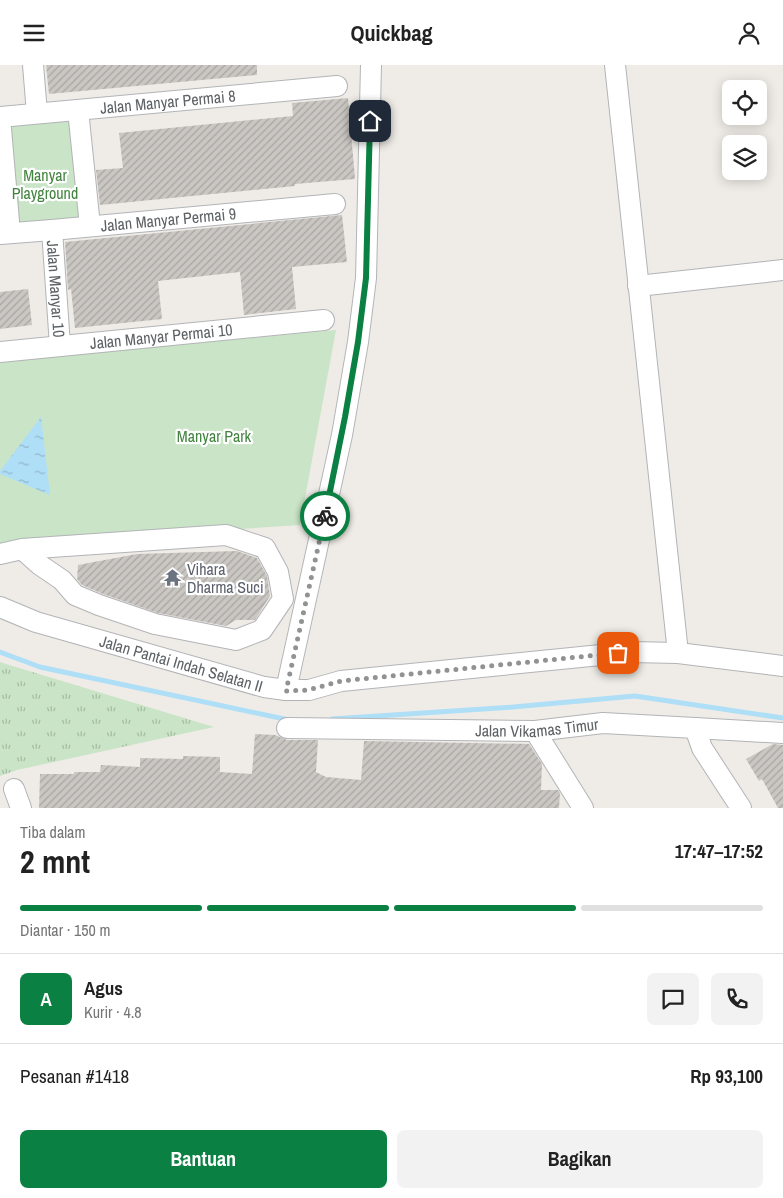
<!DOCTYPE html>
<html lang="id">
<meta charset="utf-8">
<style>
:root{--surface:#fff;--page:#f2f2f2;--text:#222;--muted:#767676;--line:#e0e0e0;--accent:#0b8043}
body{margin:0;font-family:"Archivo Narrow",sans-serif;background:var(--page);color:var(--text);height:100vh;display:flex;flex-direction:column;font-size:19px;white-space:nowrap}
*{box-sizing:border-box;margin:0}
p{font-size:16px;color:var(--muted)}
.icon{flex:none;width:28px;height:28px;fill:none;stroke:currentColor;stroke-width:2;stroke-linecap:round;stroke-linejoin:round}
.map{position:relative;height:743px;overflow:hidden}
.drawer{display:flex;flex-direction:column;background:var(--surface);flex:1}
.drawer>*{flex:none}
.buttons{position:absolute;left:722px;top:15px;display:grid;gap:10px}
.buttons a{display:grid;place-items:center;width:45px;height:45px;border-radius:8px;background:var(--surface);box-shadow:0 2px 12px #0003;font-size:25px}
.pin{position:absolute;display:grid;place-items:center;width:42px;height:42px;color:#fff;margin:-21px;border-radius:10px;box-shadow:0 2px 8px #0006}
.courier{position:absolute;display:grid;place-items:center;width:50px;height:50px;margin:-25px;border:4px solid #0b8043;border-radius:50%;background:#fff;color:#222;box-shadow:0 1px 6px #0007}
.summary em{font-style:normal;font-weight:700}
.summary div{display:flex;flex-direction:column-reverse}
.summary{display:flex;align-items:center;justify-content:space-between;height:85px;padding:0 20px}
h1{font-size:32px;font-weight:700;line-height:38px}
.bar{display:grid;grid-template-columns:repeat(4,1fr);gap:8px 5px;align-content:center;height:60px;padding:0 20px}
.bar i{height:6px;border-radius:4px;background:var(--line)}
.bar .selected{background:var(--accent)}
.bar p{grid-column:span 4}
.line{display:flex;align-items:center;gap:12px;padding:0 20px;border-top:1px solid var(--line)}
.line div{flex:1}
.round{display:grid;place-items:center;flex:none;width:52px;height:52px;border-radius:8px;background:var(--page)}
.primary-button{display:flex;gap:10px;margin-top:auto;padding:10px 20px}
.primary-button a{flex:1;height:58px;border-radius:8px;background:var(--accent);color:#fff;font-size:20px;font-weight:700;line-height:58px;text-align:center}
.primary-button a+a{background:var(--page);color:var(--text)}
header{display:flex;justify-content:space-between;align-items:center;height:65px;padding:0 20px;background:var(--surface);font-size:22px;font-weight:700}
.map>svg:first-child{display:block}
</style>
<header><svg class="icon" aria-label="menu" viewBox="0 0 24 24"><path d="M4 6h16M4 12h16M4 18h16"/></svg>Quickbag<svg class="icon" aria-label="person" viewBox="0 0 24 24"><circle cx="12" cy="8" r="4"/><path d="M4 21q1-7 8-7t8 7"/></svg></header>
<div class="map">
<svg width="783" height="743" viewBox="0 0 783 743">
<defs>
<pattern id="grass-tufts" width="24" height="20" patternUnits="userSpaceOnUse" patternTransform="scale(1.25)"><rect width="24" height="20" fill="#c9e4c6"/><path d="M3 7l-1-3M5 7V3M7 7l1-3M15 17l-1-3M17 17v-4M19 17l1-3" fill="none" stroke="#a6bca4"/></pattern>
<pattern id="water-ripples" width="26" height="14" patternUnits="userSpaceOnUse" patternTransform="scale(1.25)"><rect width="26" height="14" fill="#afdef7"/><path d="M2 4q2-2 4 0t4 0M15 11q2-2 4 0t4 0" fill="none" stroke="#92b7cc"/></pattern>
<pattern id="building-hatch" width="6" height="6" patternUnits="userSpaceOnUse" patternTransform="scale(1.25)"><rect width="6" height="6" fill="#cac7c3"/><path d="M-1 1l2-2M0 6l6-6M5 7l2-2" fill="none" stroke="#a7a5a2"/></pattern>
</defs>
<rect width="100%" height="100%" fill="#efece7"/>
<polygon fill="url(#grass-tufts)" points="0,597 6,599 214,662 17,705 0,711"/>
<g fill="#c9e4c6">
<polygon points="75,49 85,157 19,163 4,55"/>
<polygon points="336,265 300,460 0,480 0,297"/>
</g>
<polygon fill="url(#water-ripples)" points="41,352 50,430 0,409 0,406"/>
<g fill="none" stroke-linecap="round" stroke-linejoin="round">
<g stroke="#afdef7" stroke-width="5">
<polyline points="0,587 40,602 289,655"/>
<polyline points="332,654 513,642 635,631 783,653"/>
</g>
</g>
<g fill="url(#building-hatch)">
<polygon points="46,0 257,0 257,10 49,29"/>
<polygon points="348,33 355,114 295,119 295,121 100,140 96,105 123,103 119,68 293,51 292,38"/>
<polygon points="342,150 347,197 292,202 296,244 244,250 240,207 158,216 162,254 75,263 71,224 68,225 65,177"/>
<polygon points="28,224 32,260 0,264 0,227"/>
<polygon points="237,486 257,493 267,511 270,531 255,555 236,555 226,561 158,548 103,529 82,520 77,514 78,500 137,489"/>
<polygon points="255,669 275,670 287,675 318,675 316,707 326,712 361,715 364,676 529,679 542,699 541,725 558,725 560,728 559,743 39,743 40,709 74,709 74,707 100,707 101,700 140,702 140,693 183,694 183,691 220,692 220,707 252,709"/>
<polygon points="773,679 783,680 783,743 778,743 762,714 759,716 746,694"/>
</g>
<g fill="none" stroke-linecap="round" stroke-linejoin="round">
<defs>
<g id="minor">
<polyline points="33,0 37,48"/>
<polyline points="615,0 678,588"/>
<polyline points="78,45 90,161"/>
<path id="s1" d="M52 165 60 281"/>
<path id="s2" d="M10 168 0 52 337 21"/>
<path id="s3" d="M0 169 52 165 335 139"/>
<polyline points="638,221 783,205"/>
<path id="s4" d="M0 287 324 255"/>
<polyline points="0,489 22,484 226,470 265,483 278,507 283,534 262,565 236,575 155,559 99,540 75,530 62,515 40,500 22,484"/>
<path id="s5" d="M0 542 36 557 264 622 286 625H309L341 616 631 587 678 588 783 601"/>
<polyline points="286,625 342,370 358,277 366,213 371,0"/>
<path id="s6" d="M287 663 535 666 603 658 695 663 702 683 741 743"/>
<polyline points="695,663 783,668"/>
<polyline points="535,666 583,743"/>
<polyline points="14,724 21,743"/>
</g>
</defs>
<use href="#minor" stroke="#b2b4b7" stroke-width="22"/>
<use href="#minor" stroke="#fff" stroke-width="20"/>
</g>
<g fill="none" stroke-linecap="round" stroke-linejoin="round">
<polyline stroke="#919292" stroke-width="5" stroke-dasharray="0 9" points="325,451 286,626 308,625 341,616 618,588"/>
<polyline stroke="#0b8043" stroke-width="6" points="325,451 345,352 358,277 366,213 370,56"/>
</g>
<defs>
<symbol id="temple-bare" viewBox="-9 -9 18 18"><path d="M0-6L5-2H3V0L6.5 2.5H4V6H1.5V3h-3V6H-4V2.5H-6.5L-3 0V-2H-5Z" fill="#6b7280" stroke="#fff" stroke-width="2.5" paint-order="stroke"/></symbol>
</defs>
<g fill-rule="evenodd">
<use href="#temple-bare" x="160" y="500" width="25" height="25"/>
</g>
<g text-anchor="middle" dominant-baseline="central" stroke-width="4.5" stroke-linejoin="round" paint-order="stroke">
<g font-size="16" fill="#5e6265" stroke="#fff">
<text stroke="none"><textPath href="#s2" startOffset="285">Jalan Manyar Permai 8</textPath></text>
<text stroke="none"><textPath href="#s3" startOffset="169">Jalan Manyar Permai 9</textPath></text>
<text stroke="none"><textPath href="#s1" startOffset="59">Jalan Manyar 10</textPath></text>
<text stroke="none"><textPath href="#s4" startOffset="162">Jalan Manyar Permai 10</textPath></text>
<text stroke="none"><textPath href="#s5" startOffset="190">Jalan Pantai Indah Selatan II</textPath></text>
<text stroke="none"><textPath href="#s6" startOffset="250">Jalan Vikamas Timur</textPath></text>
</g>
<g font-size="16" fill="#42843f" stroke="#fff">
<text x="45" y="110">Manyar<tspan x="45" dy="18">Playground</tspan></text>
<text x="214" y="371">Manyar Park</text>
</g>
<g font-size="16" fill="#5b616d" stroke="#fff" text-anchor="start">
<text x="187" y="504">Vihara<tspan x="187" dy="18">Dharma Suci</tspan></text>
</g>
</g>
</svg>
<div class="buttons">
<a><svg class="icon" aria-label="locate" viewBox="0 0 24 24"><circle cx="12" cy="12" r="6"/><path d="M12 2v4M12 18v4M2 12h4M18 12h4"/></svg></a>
<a><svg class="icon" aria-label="layers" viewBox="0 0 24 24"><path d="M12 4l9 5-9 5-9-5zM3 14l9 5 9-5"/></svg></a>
</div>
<div class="pin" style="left:618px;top:588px;background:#ea580c"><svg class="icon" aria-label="bag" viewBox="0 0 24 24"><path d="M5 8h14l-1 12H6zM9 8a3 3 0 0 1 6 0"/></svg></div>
<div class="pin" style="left:370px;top:56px;background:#1f2937"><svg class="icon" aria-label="home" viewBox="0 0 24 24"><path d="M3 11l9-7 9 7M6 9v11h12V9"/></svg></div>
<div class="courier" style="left:325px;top:451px"><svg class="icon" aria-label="bike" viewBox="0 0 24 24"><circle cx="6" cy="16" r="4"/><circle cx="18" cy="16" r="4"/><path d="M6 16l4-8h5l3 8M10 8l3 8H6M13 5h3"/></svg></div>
</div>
<section class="drawer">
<div class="summary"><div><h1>2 mnt</h1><p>Tiba dalam</p></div><em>17:47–17:52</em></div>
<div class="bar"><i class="selected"></i><i class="selected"></i><i class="selected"></i><i></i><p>Diantar · 150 m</p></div>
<div class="line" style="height:90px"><b class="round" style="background:var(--accent);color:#fff">A</b><div><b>Agus</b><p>Kurir · 4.8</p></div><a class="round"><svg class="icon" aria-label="chat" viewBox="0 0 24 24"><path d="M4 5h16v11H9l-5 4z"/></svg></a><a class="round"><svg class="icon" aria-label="phone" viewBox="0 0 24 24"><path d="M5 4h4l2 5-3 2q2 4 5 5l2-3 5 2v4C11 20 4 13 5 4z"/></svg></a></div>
<div class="line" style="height:65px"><div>Pesanan #1418</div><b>Rp 93,100</b></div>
<div class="primary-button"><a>Bantuan</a><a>Bagikan</a></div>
</section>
